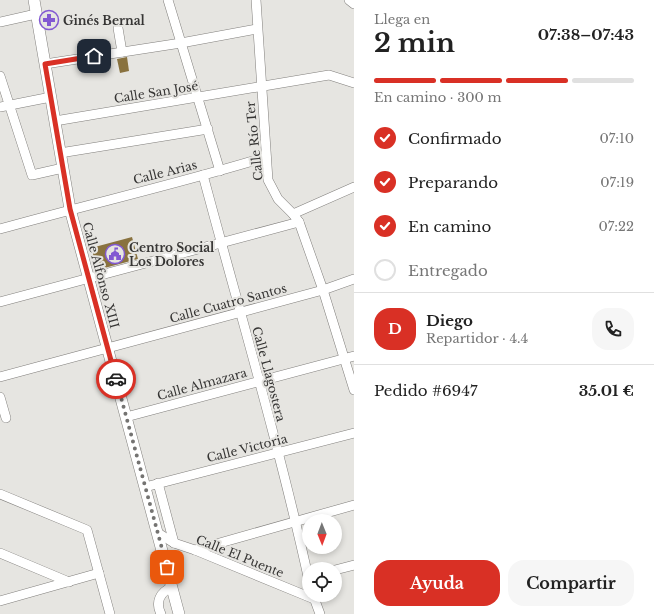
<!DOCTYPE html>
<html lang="es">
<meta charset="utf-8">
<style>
:root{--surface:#fff;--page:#f6f6f6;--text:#222;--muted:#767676;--line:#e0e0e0;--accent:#d93025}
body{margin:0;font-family:"Libre Baskerville",serif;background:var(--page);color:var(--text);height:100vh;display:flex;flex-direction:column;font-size:15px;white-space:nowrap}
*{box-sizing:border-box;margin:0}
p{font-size:13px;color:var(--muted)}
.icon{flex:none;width:22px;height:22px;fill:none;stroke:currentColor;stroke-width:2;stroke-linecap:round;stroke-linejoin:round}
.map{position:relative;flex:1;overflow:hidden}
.drawer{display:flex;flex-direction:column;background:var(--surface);width:300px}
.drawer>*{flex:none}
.needle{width:26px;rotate:179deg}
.fabs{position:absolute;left:302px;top:514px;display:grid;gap:8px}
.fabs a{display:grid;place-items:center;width:40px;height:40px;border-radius:50%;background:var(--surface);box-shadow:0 2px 6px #0003;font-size:20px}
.pin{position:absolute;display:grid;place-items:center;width:34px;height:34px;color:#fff;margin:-17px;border-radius:8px;box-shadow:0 2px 6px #0006}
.courier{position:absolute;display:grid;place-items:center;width:40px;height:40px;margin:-20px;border:3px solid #d93025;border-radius:50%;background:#fff;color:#222;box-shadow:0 1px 5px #0007}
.summary em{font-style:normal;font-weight:700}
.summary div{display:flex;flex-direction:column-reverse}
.summary{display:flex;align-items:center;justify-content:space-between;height:68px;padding:0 20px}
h1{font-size:26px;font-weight:700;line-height:30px}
.bar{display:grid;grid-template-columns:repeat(4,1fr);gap:6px 4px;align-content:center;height:48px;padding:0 20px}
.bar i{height:5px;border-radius:3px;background:var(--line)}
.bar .active{background:var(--accent)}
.bar p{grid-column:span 4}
.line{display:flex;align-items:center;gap:10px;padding:0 20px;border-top:1px solid var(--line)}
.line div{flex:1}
.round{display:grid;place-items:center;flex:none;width:42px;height:42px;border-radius:16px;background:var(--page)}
ol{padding:0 20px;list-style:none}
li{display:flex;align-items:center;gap:12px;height:44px}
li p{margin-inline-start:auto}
li .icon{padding:4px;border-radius:50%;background:var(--accent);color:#fff;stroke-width:4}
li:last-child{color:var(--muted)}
li i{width:22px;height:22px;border:2px solid var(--line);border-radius:50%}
.primary-button{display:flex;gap:8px;margin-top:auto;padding:8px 20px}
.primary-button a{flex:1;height:46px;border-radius:16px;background:var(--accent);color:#fff;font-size:16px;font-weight:700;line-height:46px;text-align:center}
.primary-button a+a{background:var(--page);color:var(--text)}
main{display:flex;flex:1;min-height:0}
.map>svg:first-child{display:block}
</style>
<main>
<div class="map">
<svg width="354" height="614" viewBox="0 0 354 614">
<rect width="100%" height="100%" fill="#e6e5e1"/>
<g fill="#89723f">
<polygon points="127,57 129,71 120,73 117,59"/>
<polygon points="132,237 138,259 97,270 91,248"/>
</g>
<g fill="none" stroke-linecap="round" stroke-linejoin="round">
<defs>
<g id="minor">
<polyline points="168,0 220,171"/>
<polyline points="256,0 268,180 278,199 293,214 299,222 323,290 354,390"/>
<polyline points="349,0 354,4"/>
<polyline points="0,22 36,14"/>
<polyline points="118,28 122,52"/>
<polyline points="45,64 181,43 257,29"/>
<polyline points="0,76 32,175 63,168"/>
<polyline points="0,107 51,97"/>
<polyline points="55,121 329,75 354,83"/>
<polyline points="60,153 208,129"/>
<path d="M203 175C239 310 279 444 309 581"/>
<polyline points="293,214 354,187"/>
<path d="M0 229C89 204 178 184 266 157"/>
<polyline points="0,302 299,222"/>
<polyline points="0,377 323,290 354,279"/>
<polyline points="0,397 6,418"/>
<polyline points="126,417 354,356"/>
<polyline points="158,483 174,543"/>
<polyline points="145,487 354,433"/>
<polyline points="0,494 87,530 110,614"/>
<polyline points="158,533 174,543 195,550 314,599"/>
<polyline points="195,550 354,505"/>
<polyline points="0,553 69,582"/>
<polyline points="335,570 354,565"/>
<polyline points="313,595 320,614"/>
<polyline points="0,601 99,573"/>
<path d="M161 614C155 602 160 592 172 587"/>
</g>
<polyline id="major" points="34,0 70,209 179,614"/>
</defs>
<use href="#minor" stroke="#817f7c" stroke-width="10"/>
<use href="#major" stroke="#817f7c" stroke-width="12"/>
<use href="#minor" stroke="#fff" stroke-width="9"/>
<use href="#major" stroke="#fff" stroke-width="11"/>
</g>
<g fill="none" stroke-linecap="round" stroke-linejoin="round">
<polyline stroke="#747371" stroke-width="4" stroke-dasharray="0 7.2" points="116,379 167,567"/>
<polyline stroke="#d93025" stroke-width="5" points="94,56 45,64 70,209 116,379"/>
</g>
<defs>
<symbol id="pharmacy-ring" viewBox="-11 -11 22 22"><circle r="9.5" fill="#e6e5e1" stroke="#8259d2" stroke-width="1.5"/><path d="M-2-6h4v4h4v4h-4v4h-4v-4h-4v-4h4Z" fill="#8259d2"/></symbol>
<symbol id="civic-ring" viewBox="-11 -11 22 22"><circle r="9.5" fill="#e6e5e1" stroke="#8259d2" stroke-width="1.5"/><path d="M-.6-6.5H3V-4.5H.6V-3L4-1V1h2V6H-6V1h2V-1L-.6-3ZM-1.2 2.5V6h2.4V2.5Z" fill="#8259d2"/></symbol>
</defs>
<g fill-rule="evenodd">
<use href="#pharmacy-ring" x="38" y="9" width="22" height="22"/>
<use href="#civic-ring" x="104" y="243" width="22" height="22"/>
</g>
<g text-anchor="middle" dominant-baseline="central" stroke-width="4" stroke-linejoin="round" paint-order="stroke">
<g font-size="12" font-weight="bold" fill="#363534" stroke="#e6e5e1" text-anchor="start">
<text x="63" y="20">Ginés Bernal</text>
<text x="129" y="247">Centro Social<tspan x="129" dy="14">Los Dolores</tspan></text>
</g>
<g font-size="12" fill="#363534" stroke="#e6e5e1">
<text transform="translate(156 92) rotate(-9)">Calle San José</text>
<text transform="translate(254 141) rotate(-96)">Calle Río Ter</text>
<text transform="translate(165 172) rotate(-14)">Calle Arias</text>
<text transform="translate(101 275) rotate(75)">Calle Alfonso XIII</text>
<text transform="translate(228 303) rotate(-15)">Calle Cuatro Santos</text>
<text transform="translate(269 374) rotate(75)">Calle Llagostera</text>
<text transform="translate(202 384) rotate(-15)">Calle Almazara</text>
<text transform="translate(247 448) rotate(-14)">Calle Victoria</text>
<text transform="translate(240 556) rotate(22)">Calle El Puente</text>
</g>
</g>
</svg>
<div class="fabs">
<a><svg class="needle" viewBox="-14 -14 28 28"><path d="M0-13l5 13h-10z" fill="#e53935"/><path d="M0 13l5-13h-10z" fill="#767676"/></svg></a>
<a><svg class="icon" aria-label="locate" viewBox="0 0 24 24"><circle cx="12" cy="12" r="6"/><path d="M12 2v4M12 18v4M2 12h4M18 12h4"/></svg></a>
</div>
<div class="pin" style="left:167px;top:567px;background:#ea580c"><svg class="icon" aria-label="bag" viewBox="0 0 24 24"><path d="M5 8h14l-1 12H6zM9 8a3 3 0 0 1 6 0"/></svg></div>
<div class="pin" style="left:94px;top:56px;background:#1f2937"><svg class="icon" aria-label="home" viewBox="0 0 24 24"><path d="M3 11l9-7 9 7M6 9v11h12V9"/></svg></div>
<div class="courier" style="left:116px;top:379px"><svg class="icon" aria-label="car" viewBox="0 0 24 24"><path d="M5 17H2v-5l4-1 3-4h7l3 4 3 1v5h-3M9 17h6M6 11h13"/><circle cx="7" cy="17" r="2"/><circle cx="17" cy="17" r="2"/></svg></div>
</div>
<section class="drawer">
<div class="summary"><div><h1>2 min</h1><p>Llega en</p></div><em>07:38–07:43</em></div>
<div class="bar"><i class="active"></i><i class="active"></i><i class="active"></i><i></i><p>En camino · 300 m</p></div>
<ol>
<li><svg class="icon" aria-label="check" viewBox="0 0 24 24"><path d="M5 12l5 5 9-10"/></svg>Confirmado<p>07:10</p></li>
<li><svg class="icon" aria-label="check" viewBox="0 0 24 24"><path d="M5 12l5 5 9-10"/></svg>Preparando<p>07:19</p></li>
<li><svg class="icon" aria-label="check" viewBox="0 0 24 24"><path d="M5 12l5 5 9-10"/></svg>En camino<p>07:22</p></li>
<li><i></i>Entregado</li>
</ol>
<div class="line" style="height:72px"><b class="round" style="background:var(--accent);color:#fff">D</b><div><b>Diego</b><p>Repartidor · 4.4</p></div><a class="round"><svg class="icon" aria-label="phone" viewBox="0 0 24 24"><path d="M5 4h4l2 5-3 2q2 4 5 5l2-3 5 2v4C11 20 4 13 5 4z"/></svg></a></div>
<div class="line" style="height:52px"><div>Pedido #6947</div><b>35.01 €</b></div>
<div class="primary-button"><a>Ayuda</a><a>Compartir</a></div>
</section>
</main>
